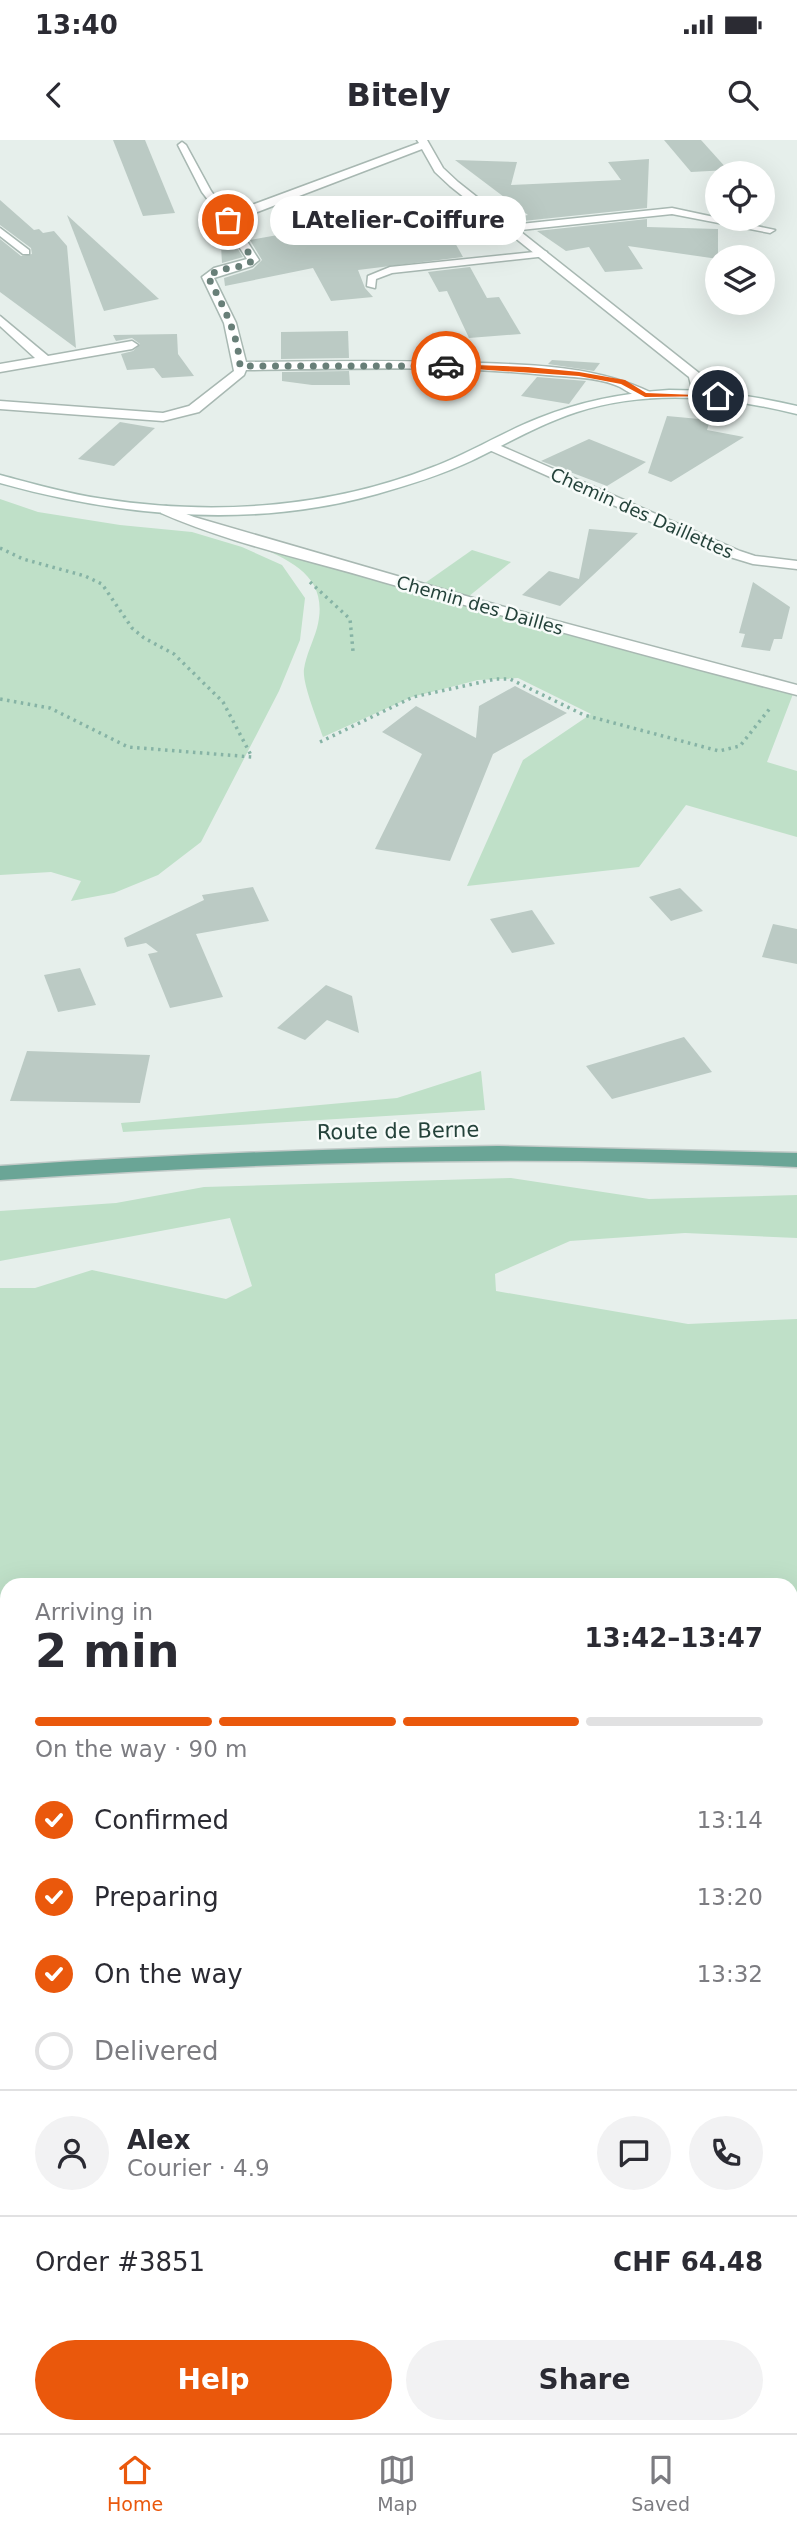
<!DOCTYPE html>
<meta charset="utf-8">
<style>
:root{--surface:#fff;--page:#f2f2f3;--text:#2b2b33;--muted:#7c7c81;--line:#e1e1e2;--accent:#ea580c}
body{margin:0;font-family:"DejaVu Sans",sans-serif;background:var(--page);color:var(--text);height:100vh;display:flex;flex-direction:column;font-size:26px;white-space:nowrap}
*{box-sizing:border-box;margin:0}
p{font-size:23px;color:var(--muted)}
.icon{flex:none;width:38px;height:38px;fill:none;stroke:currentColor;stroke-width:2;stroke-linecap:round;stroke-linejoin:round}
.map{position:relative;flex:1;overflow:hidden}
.details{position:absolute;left:0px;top:1438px;width:798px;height:856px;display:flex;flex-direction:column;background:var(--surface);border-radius:21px 21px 0 0;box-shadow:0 7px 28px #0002}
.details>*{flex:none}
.fabs{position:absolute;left:705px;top:21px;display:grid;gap:14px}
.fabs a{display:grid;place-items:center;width:70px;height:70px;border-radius:50%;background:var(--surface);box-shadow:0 7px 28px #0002;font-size:35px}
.pin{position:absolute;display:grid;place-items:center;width:60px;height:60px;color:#fff;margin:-30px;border:4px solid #fff;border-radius:50%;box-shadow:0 2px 7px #0007}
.courier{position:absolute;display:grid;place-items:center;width:70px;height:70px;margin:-35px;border:5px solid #ea580c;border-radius:50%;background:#fff;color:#222;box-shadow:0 2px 9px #0007}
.bubble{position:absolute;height:49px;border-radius:24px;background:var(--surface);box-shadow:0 7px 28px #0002;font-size:23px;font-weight:700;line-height:49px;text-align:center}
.headline em{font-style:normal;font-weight:700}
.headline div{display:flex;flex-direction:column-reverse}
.headline{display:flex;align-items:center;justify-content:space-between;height:119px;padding:0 35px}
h1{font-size:46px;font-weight:700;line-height:52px}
.bar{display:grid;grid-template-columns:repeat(4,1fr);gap:10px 7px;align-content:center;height:84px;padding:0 35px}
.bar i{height:9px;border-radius:5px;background:var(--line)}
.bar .on{background:var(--accent)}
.bar p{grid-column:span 4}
.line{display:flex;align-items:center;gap:18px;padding:0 35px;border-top:2px solid var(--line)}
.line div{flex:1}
.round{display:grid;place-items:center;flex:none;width:74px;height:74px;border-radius:37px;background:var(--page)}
ol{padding:0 35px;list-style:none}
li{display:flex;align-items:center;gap:21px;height:77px}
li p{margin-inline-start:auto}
li .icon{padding:7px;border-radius:50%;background:var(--accent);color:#fff;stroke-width:4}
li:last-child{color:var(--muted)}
li i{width:38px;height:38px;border:4px solid var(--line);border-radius:50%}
.action{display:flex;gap:14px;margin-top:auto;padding:14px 35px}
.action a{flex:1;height:80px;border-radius:42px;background:var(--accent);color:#fff;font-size:28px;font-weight:700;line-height:80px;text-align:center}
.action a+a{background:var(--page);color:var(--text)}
.status{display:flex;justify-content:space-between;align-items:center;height:49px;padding:0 35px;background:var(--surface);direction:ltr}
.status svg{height:19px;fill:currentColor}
header{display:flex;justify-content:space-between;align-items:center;height:91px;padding:0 35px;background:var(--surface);font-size:32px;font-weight:700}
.tabs{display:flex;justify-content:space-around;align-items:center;height:98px;border-top:2px solid var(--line);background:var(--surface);font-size:19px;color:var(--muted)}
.tabs a{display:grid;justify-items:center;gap:4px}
.tabs .on{color:var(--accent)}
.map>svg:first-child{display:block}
</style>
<div class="status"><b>13:40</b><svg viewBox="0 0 49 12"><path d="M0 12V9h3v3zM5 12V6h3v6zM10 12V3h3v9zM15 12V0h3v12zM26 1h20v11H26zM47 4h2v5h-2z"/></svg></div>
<header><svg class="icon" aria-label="back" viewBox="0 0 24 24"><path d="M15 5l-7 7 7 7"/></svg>Bitely<svg class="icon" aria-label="search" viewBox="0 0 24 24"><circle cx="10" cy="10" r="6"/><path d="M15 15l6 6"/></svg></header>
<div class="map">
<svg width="797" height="2293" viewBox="0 0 797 2293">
<rect width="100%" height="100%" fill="#e6efeb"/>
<g fill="#bfe0c8">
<polygon points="0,359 38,372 120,385 192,392 242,407 282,425 305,458 300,500 279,551 201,702 158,735 114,753 71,761 81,741 51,732 0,735"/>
<path d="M254 405 793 554 767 622 797 631V697L686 665 639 727 467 746 523 620 591 574 518 538 478 540 412 557 323 597C318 581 302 544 304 529 306 515 313 502 317 488 330 438 293 421 254 405Z"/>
<polygon points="472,410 511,422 468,457 425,443"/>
<polygon points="481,931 485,970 123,992 121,983 397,958"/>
<polygon points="511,1038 649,1059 797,1055 797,1098 685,1093 570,1101 495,1134 496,1151 688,1184 797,1179 797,1693 791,1709 791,1446 7,1446 7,1759 0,1758 0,1148 35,1148 92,1130 226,1159 252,1146 230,1078 0,1121 0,1071 116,1063 204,1047"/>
<polygon points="7,2231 7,2287 391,2287 389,2293 0,2293 0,2234"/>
</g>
<g fill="#bbcac4">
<polygon points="113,0 145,0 175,73 143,76"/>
<polygon points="664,0 701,0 728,30 691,32"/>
<polygon points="649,19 647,68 523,81 516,77 528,75 455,20 517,22 511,45 621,40 608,22"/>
<polygon points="0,60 34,90 39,89 43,93 54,91 67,106 76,208 0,152 0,99 21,116 32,114 31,108 0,85"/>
<polygon points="401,73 421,88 445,85 463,117 358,130 365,148 373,157 331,161 313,128 225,146 224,138 253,129 262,120 250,100"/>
<polygon points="67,75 159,159 104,171"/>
<polygon points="647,79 647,87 718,89 718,119 628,106 643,129 605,132 589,107 566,111 537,91"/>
<polygon points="234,103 243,117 222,123 221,106"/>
<polygon points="470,127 487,158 499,157 521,194 469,198 447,151 439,152 428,132"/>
<polygon points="348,191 349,218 281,219 281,192"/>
<polygon points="177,194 178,214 194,236 162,238 154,228 127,230 121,214 133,211 140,204 132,198 116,201 113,195"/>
<polygon points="552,220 600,223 594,231 548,224"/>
<polygon points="349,231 350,245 312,245 282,241 282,232"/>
<polygon points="537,237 574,240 586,241 569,264 521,256"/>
<polygon points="667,276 710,280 707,290 744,297 671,342 648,333"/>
<polygon points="120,282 155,288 114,326 78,319"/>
<polygon points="589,299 646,322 607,346 541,321"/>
<polygon points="589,389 638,393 560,466 522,455 549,431 579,439"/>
<polygon points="753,442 790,467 782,499 774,499 770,511 741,507 745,494 739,493"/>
<polygon points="515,546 567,573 493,614 450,721 375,709 422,614 382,592 416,566 476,598 479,566"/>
<polygon points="253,747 269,781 196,794 223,857 170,868 148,814 158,812 146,803 127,807 124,798 204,760 202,755"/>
<polygon points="680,748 703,771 671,781 649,757"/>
<polygon points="532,770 555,804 512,813 490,779"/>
<polygon points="773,784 797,789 797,824 762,817"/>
<polygon points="80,828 96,865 58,872 44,835"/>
<polygon points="326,845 352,856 359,893 327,880 305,900 277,888"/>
<polygon points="684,897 712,932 612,959 586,926"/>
<polygon points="27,911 150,915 140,963 10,961"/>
</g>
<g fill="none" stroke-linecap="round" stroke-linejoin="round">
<defs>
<g id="lane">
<polygon points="182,2 186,5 211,51 233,80 231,82 225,82 202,52 178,5"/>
<polygon points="672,68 775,90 770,93 672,74 511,91 506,88 511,85"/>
<polygon points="0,88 29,110 29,114 23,114 0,96"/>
<polygon points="544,111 547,112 547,116 392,133 376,139 375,148 367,146 368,136 390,127"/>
</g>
<g id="street">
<path d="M417 0H427L443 28 458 42 699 233 705 254 704 257H694L689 237 450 46 435 32 422 9 234 81 259 120 252 126 214 138 236 183 246 222C324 221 403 220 482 223 539 225 598 227 650 252V258C639 260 629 252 620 247 599 237 569 237 546 235 447 225 346 229 246 230L244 235 199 272 163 281 0 269V261L163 273 189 266 234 231 224 183 202 137 214 128 247 119 222 80 233 72 419 3Z"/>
<polygon points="0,176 48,216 132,201 138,205 132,209 0,232 0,224 35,218 0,186"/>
<polygon points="492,302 740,411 755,416 797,421 797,429 753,424 730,417 487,309 485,306"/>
<path d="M166 366 194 377 497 465 797 545V555C658 520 521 481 383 442 310 420 231 404 161 373V367Z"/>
<polygon points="7,2084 7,2123 0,2126 0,2087"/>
</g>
<path id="secondary" d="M669 250C713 250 754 256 797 266V274C725 256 649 249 577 272 540 284 506 304 471 321 441 335 409 345 377 354 253 389 122 377 0 343V335C34 344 68 354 104 359 213 376 330 368 433 327 470 313 503 292 539 278 581 261 624 253 669 250Z"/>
<path id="primary" d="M498 1006 797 1013V1027C531 1015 266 1021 0 1040V1026C166 1015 332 1008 498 1006Z"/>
</defs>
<use href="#lane" stroke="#a8b8b2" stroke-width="3"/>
<use href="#street" stroke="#a8b8b2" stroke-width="3"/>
<use href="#secondary" stroke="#a4bbb3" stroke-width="3"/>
<use href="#primary" stroke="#c2cac8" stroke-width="3"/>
<g stroke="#86b3a5" stroke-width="3.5" stroke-dasharray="2.5 4.5" stroke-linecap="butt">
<polyline points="0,408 23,419 85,436 102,444 132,488 144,498 174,514 223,562 252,617 128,607 50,568 0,559"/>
<polyline points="310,442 350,479 353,511"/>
<polyline points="320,602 413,557 496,539 510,539 584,575 719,611 740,606 771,567"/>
</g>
<use href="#lane" fill="#fff" fill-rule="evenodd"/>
<use href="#street" fill="#fff" fill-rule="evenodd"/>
<use href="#secondary" fill="#fff" fill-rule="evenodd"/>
<use href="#primary" fill="#6aa596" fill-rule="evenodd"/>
</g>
<polygon fill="#ea580c" points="446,224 528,227 579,232 625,240 646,253 721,256 645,257 621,244 579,236 444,227"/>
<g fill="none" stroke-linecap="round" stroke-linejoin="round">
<path stroke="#687f78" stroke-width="7" stroke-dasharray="0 12.6" d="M228 80 253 120C240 131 220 125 208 137 223 166 238 193 240 226H446"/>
</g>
<g text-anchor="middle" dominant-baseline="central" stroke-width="5" stroke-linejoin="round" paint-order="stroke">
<g font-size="18" fill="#24423a" stroke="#f7fbf9">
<text transform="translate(642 373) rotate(24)">Chemin des Daillettes</text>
<text transform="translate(480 465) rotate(16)">Chemin des Dailles</text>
</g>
<g font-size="21" fill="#24423a" stroke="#f7fbf9">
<text transform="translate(398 991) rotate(-1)">Route de Berne</text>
</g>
</g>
</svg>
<div class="fabs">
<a><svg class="icon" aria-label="locate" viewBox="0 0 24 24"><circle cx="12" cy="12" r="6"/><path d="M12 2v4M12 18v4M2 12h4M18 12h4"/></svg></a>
<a><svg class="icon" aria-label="layers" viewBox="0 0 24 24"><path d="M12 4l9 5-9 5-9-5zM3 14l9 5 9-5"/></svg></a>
</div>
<div class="pin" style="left:228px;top:80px;background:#ea580c"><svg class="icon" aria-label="bag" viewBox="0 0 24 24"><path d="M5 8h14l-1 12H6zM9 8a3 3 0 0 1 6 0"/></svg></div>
<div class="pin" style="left:718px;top:256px;background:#1f2937"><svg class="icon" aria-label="home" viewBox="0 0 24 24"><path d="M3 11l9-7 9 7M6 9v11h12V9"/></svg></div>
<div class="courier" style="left:446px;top:226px"><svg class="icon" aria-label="car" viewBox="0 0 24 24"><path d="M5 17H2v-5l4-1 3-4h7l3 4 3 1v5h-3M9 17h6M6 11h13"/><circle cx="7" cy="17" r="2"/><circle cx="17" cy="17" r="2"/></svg></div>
<div class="bubble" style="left:270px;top:56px;width:256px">LAtelier-Coiffure</div>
<section class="details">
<div class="headline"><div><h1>2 min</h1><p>Arriving in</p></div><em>13:42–13:47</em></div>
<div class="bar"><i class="on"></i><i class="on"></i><i class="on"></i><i></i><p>On the way · 90 m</p></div>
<ol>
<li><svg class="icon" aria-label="check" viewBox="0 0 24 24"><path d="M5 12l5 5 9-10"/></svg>Confirmed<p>13:14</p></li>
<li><svg class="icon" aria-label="check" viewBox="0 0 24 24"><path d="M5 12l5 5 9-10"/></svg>Preparing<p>13:20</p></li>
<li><svg class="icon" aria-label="check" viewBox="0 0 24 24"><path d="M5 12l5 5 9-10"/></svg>On the way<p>13:32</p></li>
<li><i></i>Delivered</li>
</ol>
<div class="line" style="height:126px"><a class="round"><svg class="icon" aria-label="person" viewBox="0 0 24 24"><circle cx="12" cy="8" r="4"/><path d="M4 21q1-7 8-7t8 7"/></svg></a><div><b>Alex</b><p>Courier · 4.9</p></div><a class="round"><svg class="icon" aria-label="chat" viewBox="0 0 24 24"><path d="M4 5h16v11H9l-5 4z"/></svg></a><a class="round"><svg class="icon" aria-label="phone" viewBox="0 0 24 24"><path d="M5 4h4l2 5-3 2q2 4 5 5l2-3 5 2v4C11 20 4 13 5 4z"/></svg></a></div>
<div class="line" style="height:91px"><div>Order #3851</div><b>CHF 64.48</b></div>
<div class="action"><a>Help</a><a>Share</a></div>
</section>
</div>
<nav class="tabs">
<a class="on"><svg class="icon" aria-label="home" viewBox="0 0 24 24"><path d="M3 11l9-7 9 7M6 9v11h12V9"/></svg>Home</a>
<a><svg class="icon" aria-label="map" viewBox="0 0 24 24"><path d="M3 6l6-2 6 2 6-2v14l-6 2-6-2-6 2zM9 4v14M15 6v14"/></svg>Map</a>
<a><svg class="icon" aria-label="saved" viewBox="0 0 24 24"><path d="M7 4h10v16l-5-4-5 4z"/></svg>Saved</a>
</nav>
